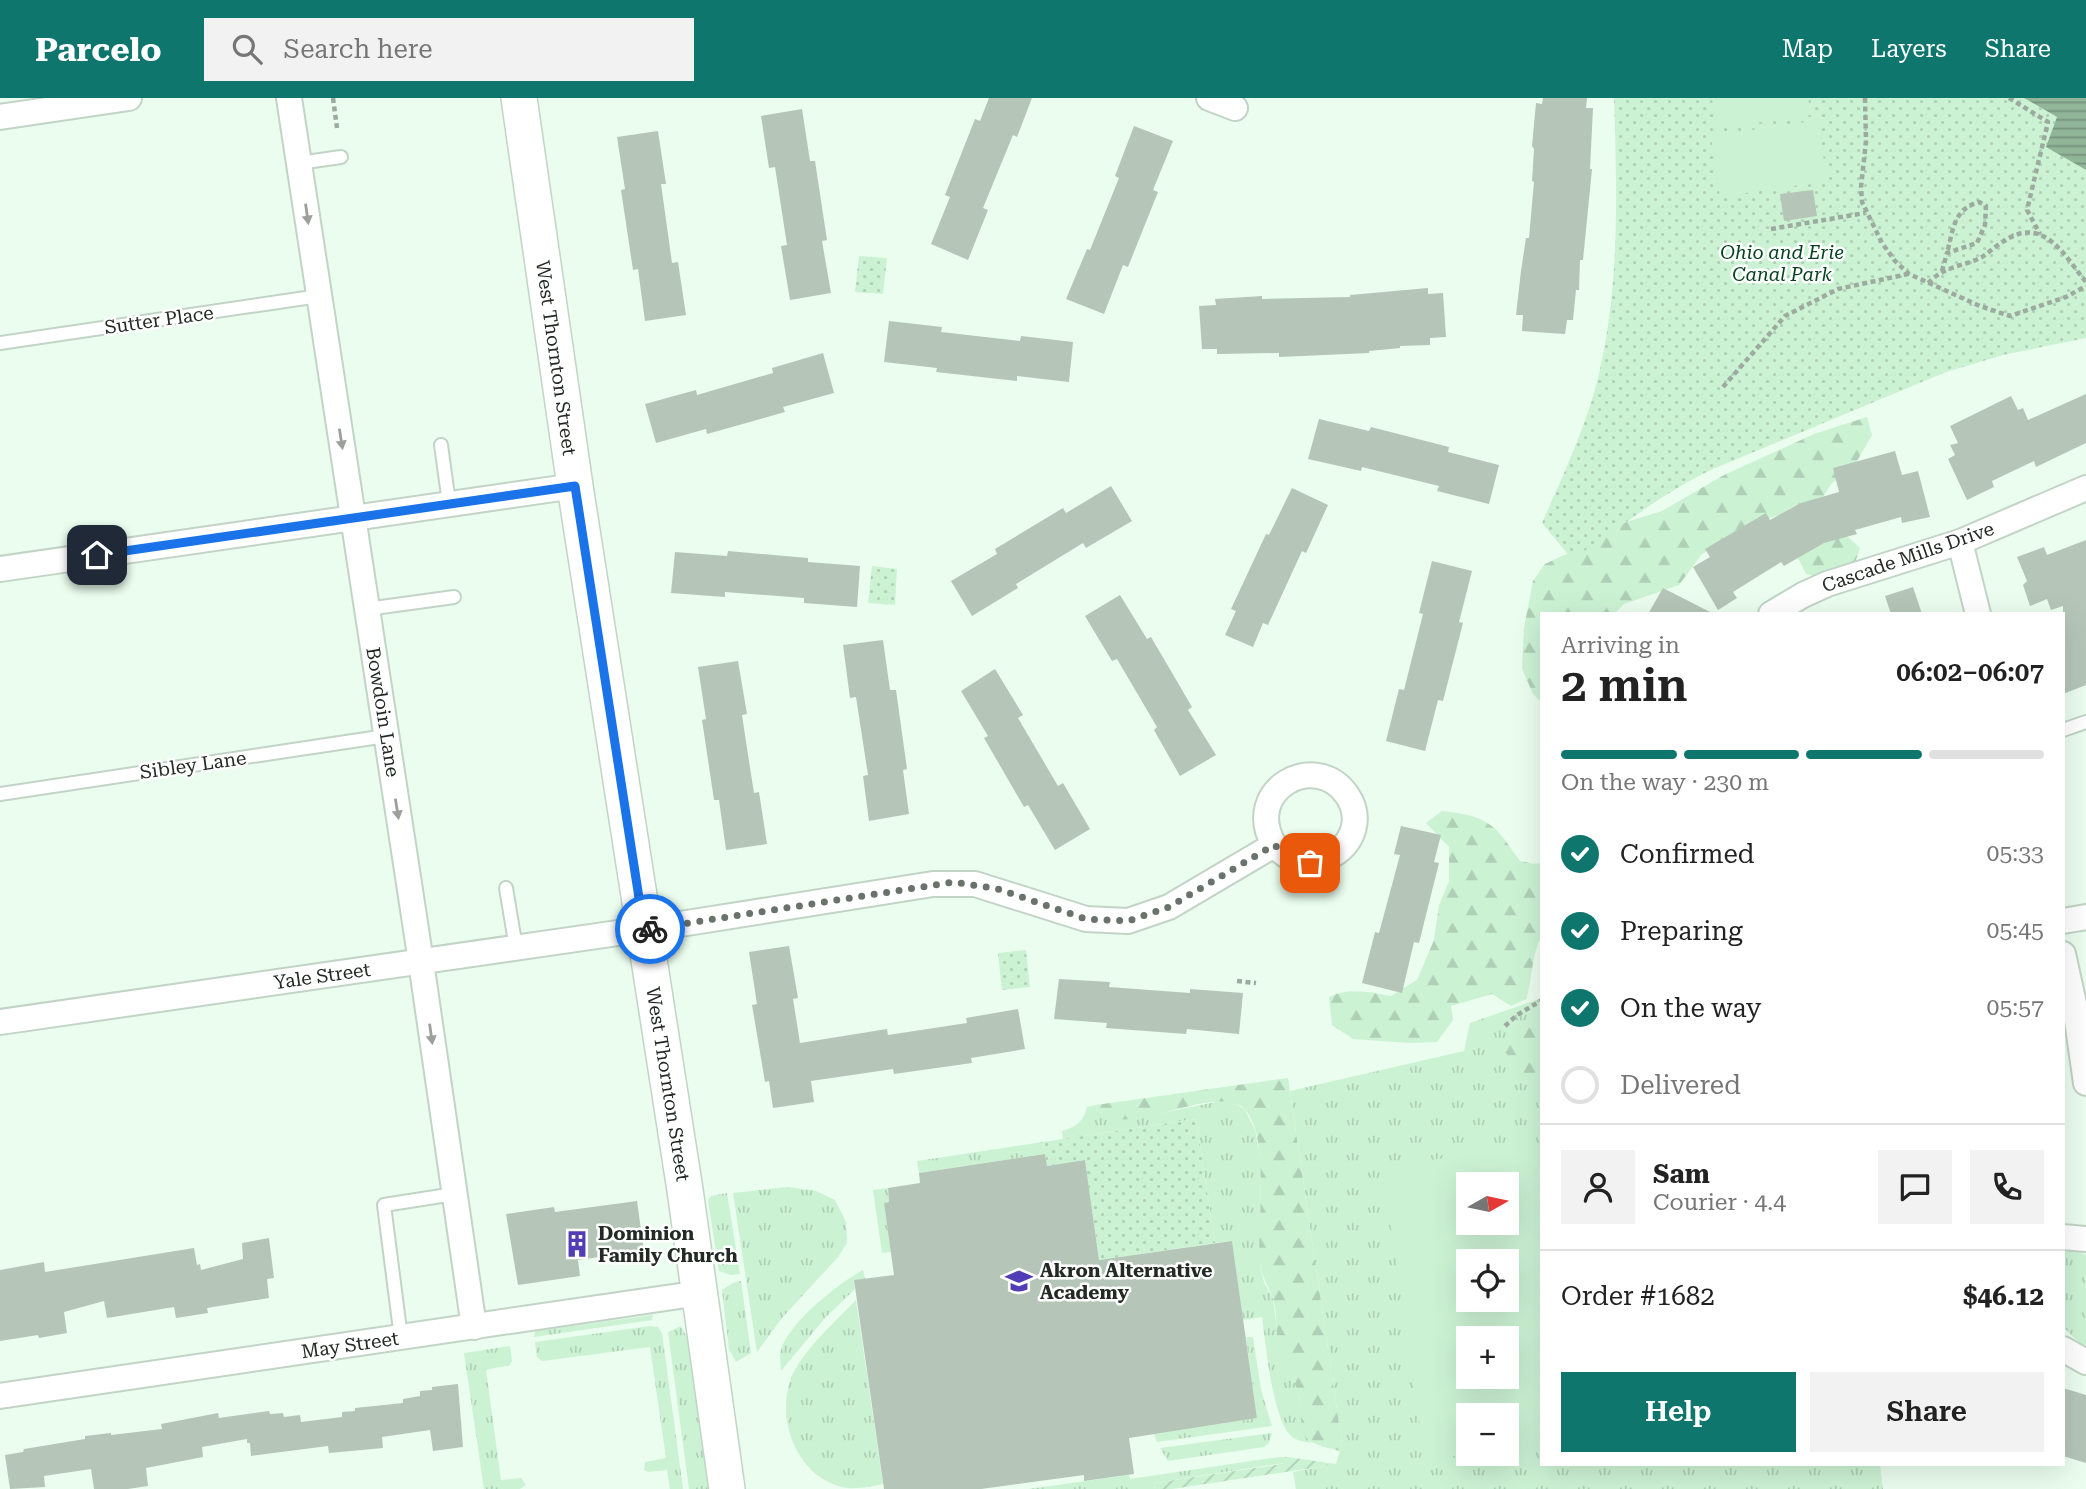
<!DOCTYPE html>
<meta charset="utf-8">
<style>
:root{--surface:#fff;--page:#f2f2f2;--text:#222;--muted:#767676;--line:#e0e0e0;--accent:#0f766e}
body{margin:0;font-family:"Roboto Serif",serif;background:var(--page);color:var(--text);height:100vh;display:flex;flex-direction:column;font-size:26px;white-space:nowrap}
*{box-sizing:border-box;margin:0}
p{font-size:23px;color:var(--muted)}
.icon{flex:none;width:38px;height:38px;fill:none;stroke:currentColor;stroke-width:2;stroke-linecap:round;stroke-linejoin:round}
.map{position:relative;flex:1;overflow:hidden}
.details{position:absolute;left:1540px;top:514px;width:525px;height:854px;display:flex;flex-direction:column;background:var(--surface);border-radius:0px;box-shadow:0 7px 28px #0002}
.details>*{flex:none}
.needle{width:46px;rotate:81deg}
.controls{position:absolute;left:1456px;top:1074px;display:grid;gap:14px}
.controls a{display:grid;place-items:center;width:63px;height:63px;border-radius:0px;background:var(--surface);box-shadow:0 7px 28px #0002;font-size:35px}
.pin{position:absolute;display:grid;place-items:center;width:60px;height:60px;color:#fff;margin:-30px;border-radius:14px;box-shadow:0 4px 10px #0006}
.courier{position:absolute;display:grid;place-items:center;width:70px;height:70px;margin:-35px;border:5px solid #1a73e8;border-radius:50%;background:#fff;color:#222;box-shadow:0 2px 9px #0007}
.head em{font-style:normal;font-weight:600}
.head div{display:flex;flex-direction:column-reverse}
.head{display:flex;align-items:center;justify-content:space-between;height:119px;padding:0 21px}
h1{font-size:46px;font-weight:600;line-height:52px}
.bar{display:grid;grid-template-columns:repeat(4,1fr);gap:10px 7px;align-content:center;height:84px;padding:0 21px}
.bar i{height:9px;border-radius:5px;background:var(--line)}
.bar .current{background:var(--accent)}
.bar p{grid-column:span 4}
.line{display:flex;align-items:center;gap:18px;padding:0 21px;border-top:2px solid var(--line)}
.line div{flex:1}
.round{display:grid;place-items:center;flex:none;width:74px;height:74px;border-radius:0px;background:var(--page)}
ol{padding:0 21px;list-style:none}
li{display:flex;align-items:center;gap:21px;height:77px}
li p{margin-inline-start:auto}
li .icon{padding:7px;border-radius:50%;background:var(--accent);color:#fff;stroke-width:4}
li:last-child{color:var(--muted)}
li i{width:38px;height:38px;border:4px solid var(--line);border-radius:50%}
.primary-button{display:flex;gap:14px;margin-top:auto;padding:14px 21px}
.primary-button a{flex:1;height:80px;border-radius:0px;background:var(--accent);color:#fff;font-size:28px;font-weight:600;line-height:80px;text-align:center}
.primary-button a+a{background:var(--page);color:var(--text)}
header{display:flex;align-items:center;gap:42px;box-sizing:border-box;height:98px;padding:0 35px;background:var(--accent);color:#fff}
header strong{font-size:33px}
nav{display:flex;gap:38px;margin-inline-start:auto;font-size:24px}
.search{width:490px;height:63px;background:var(--page);display:flex;align-items:center;gap:18px;box-sizing:border-box;padding:0 24px;border-radius:0px;color:var(--muted);font-size:26px}
.map>svg:first-child{display:block}
</style>
<header>
<strong>Parcelo</strong>
<div class="search"><svg class="icon" aria-label="search" viewBox="0 0 24 24"><circle cx="10" cy="10" r="6"/><path d="M15 15l6 6"/></svg>Search here</div>
<nav><a>Map</a><a>Layers</a><a>Share</a></nav>
</header>
<div class="map">
<svg width="2086" height="1391" viewBox="0 0 2086 1391">
<defs>
<pattern id="grass-tufts" width="24" height="20" patternUnits="userSpaceOnUse" patternTransform="scale(1.75)"><rect width="24" height="20" fill="#ccf2d4"/><path d="M3 7l-1-3M5 7V3M7 7l1-3M15 17l-1-3M17 17v-4M19 17l1-3" fill="none" stroke="#afd0b6"/></pattern>
<pattern id="forest-firs" width="22" height="20" patternUnits="userSpaceOnUse" patternTransform="scale(1.75)"><rect width="22" height="20" fill="#ccf2d4"/><path d="M5 1l3.5 6h-7zM16 11l3.5 6h-7z" fill="#afd0b6"/></pattern>
<pattern id="park-dots" width="8" height="8" patternUnits="userSpaceOnUse" patternTransform="scale(1.75)"><rect width="8" height="8" fill="#ccf2d4"/><path d="M2 2h.1M6 6h.1" fill="none" stroke="#afd0b6" stroke-width="1.8" stroke-linecap="round"/></pattern>
<pattern id="garden-furrows" width="10" height="10" patternUnits="userSpaceOnUse" patternTransform="scale(1.75)"><rect width="10" height="10" fill="#ccf2d4"/><path d="M-1 1l2-2M0 10L10 0M9 11l2-2" fill="none" stroke="#afd0b6"/></pattern>
<pattern id="water-rules" width="6" height="5" patternUnits="userSpaceOnUse" patternTransform="scale(1.75)"><rect width="6" height="5" fill="#91b599"/><path d="M0 2.5h6" fill="none" stroke="#76937d"/></pattern>
</defs>
<rect width="100%" height="100%" fill="#eafdee"/>
<g fill="url(#grass-tufts)" fill-rule="evenodd">
<path d="M1542 900V1367H1880L1883 1391H1296L1293 1374 1325 1368 1329 1365 1336 1366 1342 1346 1290 993 1464 953 1470 925ZM1468 1087H1507V1125H1468ZM1468 1164H1507V1202H1468ZM1468 1241H1507V1279H1468ZM1468 1318H1507V1356H1468Z"/>
<path d="M1220 1003 1233 1004 1245 1012 1255 1032 1261 1063 1260 1167 1264 1184 1273 1201 1279 1247 1298 1292 1306 1339 1312 1345C1306 1344 1296 1343 1291 1338 1272 1319 1266 1247 1262 1219L1243 1222 1232 1143 1215 1145 1196 1021 1063 1041 1062 1033C1076 1029 1084 1023 1087 1009L1096 1007 1098 1014 1118 1021H1133Z"/>
<polygon points="1043,1044 1045,1056 919,1075 917,1063"/>
<polygon points="788,1089 816,1093 835,1102 846,1124 847,1145 838,1159 782,1220 757,1254 733,1095"/>
<polygon points="888,1090 889,1104 884,1105 891,1154 882,1155 873,1092"/>
<polygon points="727,1095 740,1176 731,1177 719,1173 708,1102 711,1098"/>
<polygon points="2063,1151 2071,1151 2086,1157 2086,1247 2081,1246 2063,1229"/>
<path d="M863 1172 865 1181 854 1183 855 1191 825 1220 781 1273C781 1266 779 1258 781 1252 789 1224 839 1185 863 1172Z"/>
<polygon points="741,1183 751,1255 736,1264 729,1251 722,1192 733,1185"/>
<path d="M856 1202 883 1386C872 1388 861 1391 847 1390 799 1382 775 1324 791 1280 802 1253 836 1223 856 1202Z"/>
<polygon points="653,1217 652,1222 534,1239 535,1233"/>
<polygon points="650,1228 658,1229 662,1235 683,1391 670,1391 667,1372 648,1374 644,1372 645,1364 666,1360 650,1249 542,1263 537,1259 535,1244"/>
<polygon points="681,1228 690,1245 710,1391 689,1391 668,1234"/>
<polygon points="1246,1239 1253,1239 1261,1292 1272,1328 1157,1344 1154,1336 1257,1320"/>
<polygon points="510,1248 512,1263 510,1267 486,1272 501,1382 521,1380 526,1387 520,1391 484,1391 464,1255"/>
<polygon points="1272,1335 1269,1345 1264,1349 1168,1363 1160,1350"/>
<polygon points="1279,1359 1287,1359 1284,1365 1154,1385 1155,1391 1028,1391 1129,1377 1130,1381"/>
</g>
<g fill="url(#forest-firs)">
<polygon points="1867,319 1872,337 1852,372 1832,385 1823,399 1844,435 1860,450 1854,468 1822,479 1806,476 1777,418 1758,423 1702,456 1679,487 1624,506 1614,516 1542,516 1542,605 1533,596 1522,571 1524,530 1533,483 1545,466 1575,452 1613,428 1662,413 1724,377 1814,336"/>
<path d="M1442 713C1488 718 1494 725 1520 763L1534 766 1542 765V838C1531 855 1533 881 1526 901L1511 908 1492 896 1451 908 1453 922 1437 944 1408 945 1353 941 1332 927 1329 899C1349 889 1370 894 1391 898L1417 882 1434 842 1439 807 1449 783V749L1426 725Z"/>
<polygon points="1542,920 1542,974 1523,979 1498,944"/>
<path d="M1288 980 1342 1346 1340 1353C1330 1350 1313 1348 1306 1339 1299 1329 1302 1310 1299 1298 1295 1280 1284 1266 1279 1248 1275 1233 1278 1216 1273 1201 1269 1189 1262 1179 1260 1166 1256 1130 1272 1035 1243 1010 1217 989 1152 1026 1118 1021 1112 1020 1104 1016 1098 1014L1096 1007Z"/>
</g>
<g fill="url(#park-dots)">
<path d="M1614 0H2024L2057 19 2047 49 2086 72V240L2003 257 1946 274 1713 371C1661 395 1620 431 1572 461L1542 425C1562 380 1588 324 1599 276 1620 185 1617 93 1614 0Z"/>
<polygon points="859,158 887,160 883,196 855,194"/>
<polygon points="872,468 897,471 895,507 868,505"/>
<polygon points="1026,852 1030,889 1002,892 998,855"/>
<polygon points="1196,1021 1215,1145 1099,1162 1085,1062 1047,1068 1043,1044"/>
</g>
<polygon fill="url(#garden-furrows)" points="1287,1359 1329,1365 1326,1368 1172,1391 1155,1391 1154,1385 1276,1367 1284,1365"/>
<g fill="#ccf2d4" fill-rule="evenodd">
<polygon points="1712,0 1808,0 1811,17 1716,31"/>
<polygon points="1818,22 1827,83 1720,99 1711,38"/>
<path d="M1542 1046V1345L1507 1350V1318H1468V1356L1425 1362 1382 1069ZM1468 1087H1507V1125H1468ZM1468 1164H1507V1202H1468ZM1468 1241H1507V1279H1468Z"/>
</g>
<polygon fill="url(#water-rules)" points="2024,0 2086,0 2086,72 2046,49 2057,19"/>
<g fill="#b5c6b8">
<polygon points="989,0 1032,0 1017,39 1013,37 983,110 988,112 968,162 931,146 950,99 945,97 975,21 980,23"/>
<polygon points="1543,0 1587,0 1586,10 1593,10 1590,71 1592,71 1583,162 1580,162 1579,192 1576,192 1573,222 1567,222 1565,236 1522,233 1523,217 1516,217 1521,173 1526,140 1529,140 1534,84 1532,83 1534,51 1532,48 1536,5 1542,6"/>
<polygon points="802,11 810,63 815,63 827,142 822,143 831,195 790,202 781,148 787,147 775,69 769,70 761,18"/>
<polygon points="1134,28 1173,43 1153,92 1158,94 1128,169 1123,167 1104,216 1066,201 1087,151 1090,152 1119,80 1115,78"/>
<polygon points="658,33 666,86 661,86 672,165 678,164 686,217 645,223 638,171 633,172 621,92 625,91 617,39"/>
<polygon points="1813,92 1817,118 1784,123 1780,96"/>
<polygon points="1428,190 1428,196 1443,195 1446,239 1430,240 1430,247 1400,248 1400,250 1369,253 1369,255 1279,259 1279,255 1217,256 1217,251 1202,251 1199,208 1216,207 1215,201 1262,198 1262,201 1350,199 1350,197"/>
<polygon points="889,223 942,229 941,234 1020,243 1021,238 1073,244 1069,284 1017,278 1017,283 936,274 937,270 884,264"/>
<polygon points="823,255 834,295 783,309 785,314 707,336 706,331 656,345 645,306 696,292 697,297 773,275 772,270"/>
<polygon points="2086,296 2086,345 2036,369 2034,363 1992,383 1994,389 1967,402 1948,361 1955,357 1950,347 1958,345 1950,328 2011,298 2018,312 2023,310 2028,322"/>
<polygon points="1319,321 1369,333 1371,329 1449,349 1448,354 1499,367 1489,406 1437,393 1439,388 1362,369 1361,373 1308,361"/>
<polygon points="1895,353 1902,377 1918,373 1930,419 1902,425 1901,419 1855,432 1857,436 1824,445 1784,468 1781,464 1733,494 1737,500 1718,512 1693,469 1710,459 1705,451 1766,415 1770,422 1801,405 1839,394 1833,370"/>
<polygon points="1111,388 1132,423 1086,450 1083,445 1016,486 1018,490 972,518 951,483 997,456 995,451 1063,410 1066,415"/>
<polygon points="1292,390 1328,407 1306,455 1302,453 1268,527 1263,525 1253,549 1225,537 1236,513 1231,511 1266,436 1269,437"/>
<polygon points="2086,442 2086,587 2063,596 2063,508 2051,512 2047,501 2030,508 2023,487 2027,483 2017,459 2044,449 2047,457"/>
<polygon points="728,453 808,460 808,464 860,468 857,509 804,505 804,500 725,494 725,499 671,495 675,454 727,458"/>
<polygon points="1432,463 1472,473 1459,524 1463,525 1443,603 1438,602 1425,653 1386,643 1399,591 1404,592 1423,516 1419,515"/>
<polygon points="1913,489 1922,516 1891,516 1885,498"/>
<polygon points="1663,490 1714,516 1648,516"/>
<polygon points="1120,497 1147,541 1151,539 1192,609 1188,612 1216,657 1180,678 1154,632 1157,629 1117,561 1112,563 1085,518"/>
<polygon points="883,542 890,592 896,592 907,671 903,672 909,716 869,723 863,678 868,677 856,599 850,600 843,547"/>
<polygon points="738,563 747,616 742,617 746,644 754,695 759,694 767,746 726,752 719,702 714,702 702,622 706,621 698,569"/>
<polygon points="995,571 1023,617 1018,620 1058,688 1063,685 1090,731 1055,752 1028,707 1024,709 984,640 988,638 961,593"/>
<polygon points="1401,728 1441,737 1434,764 1439,765 1419,845 1414,844 1402,895 1362,885 1375,834 1379,835 1400,757 1394,756"/>
<polygon points="789,848 798,900 793,901 800,945 887,931 888,937 967,925 966,920 1018,911 1025,951 971,960 972,965 894,976 893,971 811,983 814,1004 773,1010 769,983 765,984 752,907 757,906 749,854"/>
<polygon points="1059,881 1110,884 1109,889 1190,895 1190,891 1243,895 1239,936 1187,931 1186,936 1106,930 1107,925 1054,921"/>
<polygon points="1045,1056 1047,1068 1085,1062 1099,1162 1232,1143 1257,1320 1129,1340 1134,1376 1084,1383 1084,1377 981,1391 884,1391 854,1182 894,1177 884,1105 889,1104 888,1090 920,1085 919,1075"/>
<polygon points="637,1103 644,1153 578,1162 580,1178 518,1187 506,1116 554,1109 555,1114"/>
<polygon points="269,1140 274,1180 267,1181 269,1200 207,1210 208,1215 176,1220 174,1209 107,1220 104,1203 64,1214 67,1235 39,1240 38,1237 0,1243 0,1172 44,1164 45,1174 194,1150 197,1167 200,1166 201,1172 243,1161 242,1145"/>
<polygon points="458,1286 463,1349 433,1353 430,1332 382,1339 383,1350 329,1355 328,1348 251,1358 250,1345 247,1345 247,1341 202,1349 203,1359 146,1370 148,1388 128,1391 94,1391 91,1371 44,1378 45,1389 10,1391 5,1357 23,1354 24,1351 85,1341 85,1338 111,1335 111,1337 162,1331 161,1326 218,1315 219,1320 269,1313 270,1316 283,1315 284,1319 300,1317 301,1324 342,1319 342,1314 355,1313 355,1310 403,1305 403,1301 420,1298 420,1293 432,1292 432,1289"/>
<polygon points="2063,1290 2086,1297 2086,1365 2063,1358"/>
</g>
<g fill="none" stroke-linecap="round" stroke-linejoin="round">
<defs>
<g id="lane">
<polyline points="299,65 341,59"/>
<polyline points="0,245 319,198"/>
<polyline points="441,347 449,405"/>
<polyline points="367,511 454,499"/>
<polyline points="2063,632 2086,624"/>
<polyline points="0,696 386,638"/>
<polyline points="506,790 516,850"/>
<polyline points="401,1240 384,1107 454,1096"/>
</g>
<g id="street">
<polyline points="289,0 421,864 474,1229"/>
<polyline points="1209,0 1235,10"/>
<polyline points="0,19 129,0"/>
<polyline points="1960,444 1978,516"/>
<polyline points="0,471 575,388"/>
<polyline points="1771,516 1803,497 1827,486 1960,444 2086,390"/>
<polyline points="2063,823 2086,819"/>
<polyline points="2063,856 2076,915 2086,985"/>
<path d="M0 924 687 825 933 786H975L1086 821 1128 823 1169 809 1274 747C1313 790 1377 741 1347 697 1316 652 1242 691 1274 747"/>
<polyline points="2063,1139 2086,1141"/>
<polyline points="2063,1251 2086,1264"/>
<polyline points="0,1298 700,1195"/>
</g>
<polyline id="secondary" points="519,0 575,388 685,1092 727,1391"/>
</defs>
<use href="#lane" stroke="#c2d4c6" stroke-width="16"/>
<use href="#street" stroke="#c2d4c6" stroke-width="28"/>
<use href="#secondary" stroke="#c2d4c6" stroke-width="38"/>
<g stroke="#9caa9f" stroke-width="4.5" stroke-dasharray="5 3.5" stroke-linecap="butt">
<polyline points="333,0 337,30"/>
<polyline points="1865,0 1866,43 1861,89 1862,104 1882,145 1895,163 1909,176 1980,208 2010,218 2066,199 2086,188"/>
<polyline points="2009,0 2048,24 2027,112 2040,136"/>
<polyline points="1771,131 1865,115"/>
<path d="M1942 173 1947 155 1977 145 1985 127 1986 108 1979 104C1953 111 1953 133 1947 155"/>
<path d="M1928 185C1932 182 1936 177 1941 175 1952 168 1969 166 1982 159 1991 153 1999 145 2009 140 2046 120 2066 160 2086 184"/>
<polyline points="1723,289 1785,218 1838,191 1908,176"/>
<polyline points="1237,883 1256,885"/>
<polyline points="1505,928 1517,917 1542,902"/>
</g>
<use href="#lane" stroke="#fff" stroke-width="12"/>
<use href="#street" stroke="#fff" stroke-width="24"/>
<use href="#secondary" stroke="#fff" stroke-width="35"/>
</g>
<defs><path id="oneway-solid" d="M-6-.8H1V-3.2L6.5 0L1 3.2V.8H-6Z" transform="scale(1.75)"/></defs>
<g fill="#9c9f9c">
<use href="#oneway-solid" transform="translate(307 116) rotate(82)"/>
<use href="#oneway-solid" transform="translate(341 341) rotate(81)"/>
<use href="#oneway-solid" transform="translate(397 711) rotate(81)"/>
<use href="#oneway-solid" transform="translate(431 936) rotate(82)"/>
</g>
<g fill="none" stroke-linecap="round" stroke-linejoin="round">
<polyline stroke="#69736b" stroke-width="7" stroke-dasharray="0 12.6" points="650,831 954,784 998,791 1086,821 1128,823 1169,809 1274,747 1295,762 1310,765"/>
<polyline stroke="#1a73e8" stroke-width="9" points="97,457 575,388 644,832 650,831"/>
</g>
<defs>
<symbol id="building-bare" viewBox="-9 -9 18 18"><path d="M-4-6H4V6H1V3H-1V6H-4ZM-2.5-4.3h1.7v1.8h-1.7ZM.8-4.3h1.7v1.8H.8ZM-2.5-1h1.7V.8h-1.7ZM.8-1h1.7V.8H.8Z" fill="#513db5" stroke="#fff" stroke-width="2.5" paint-order="stroke"/></symbol>
<symbol id="school-bare" viewBox="-9 -9 18 18"><path d="M0-5L7-2L0 1L-7-2ZM-4 1L0 2.5L4 1V4Q0 6-4 4Z" fill="#513db5" stroke="#fff" stroke-width="2.5" paint-order="stroke"/></symbol>
</defs>
<g fill-rule="evenodd">
<use href="#building-bare" x="558" y="1127" width="38" height="38"/>
<use href="#school-bare" x="1000" y="1164" width="38" height="38"/>
</g>
<g text-anchor="middle" dominant-baseline="central" stroke-width="5" stroke-linejoin="round" paint-order="stroke">
<g font-size="19" font-style="italic" fill="#05431f" stroke="#fff">
<text x="1782" y="154">Ohio and Erie<tspan x="1782" dy="22">Canal Park</tspan></text>
</g>
<g font-size="19" fill="#232924" stroke="#fff">
<text transform="translate(159 222) rotate(-8)">Sutter Place</text>
<text transform="translate(556 260) rotate(82)">West Thornton Street</text>
<text transform="translate(1908 459) rotate(-19)">Cascade Mills Drive</text>
<text transform="translate(383 614) rotate(81)">Bowdoin Lane</text>
<text transform="translate(193 667) rotate(-8)">Sibley Lane</text>
<text transform="translate(322 878) rotate(-8)">Yale Street</text>
<text transform="translate(668 986) rotate(81)">West Thornton Street</text>
<text transform="translate(350 1247) rotate(-8)">May Street</text>
</g>
<g font-size="19" font-weight="bold" fill="#232924" stroke="#fff" text-anchor="start">
<text x="598" y="1135">Dominion<tspan x="598" dy="22">Family Church</tspan></text>
<text x="1040" y="1172">Akron Alternative<tspan x="1040" dy="22">Academy</tspan></text>
</g>
</g>
</svg>
<div class="controls">
<a><svg class="needle" viewBox="-14 -14 28 28"><path d="M0-13l5 13h-10z" fill="#e53935"/><path d="M0 13l5-13h-10z" fill="#767676"/></svg></a>
<a><svg class="icon" aria-label="locate" viewBox="0 0 24 24"><circle cx="12" cy="12" r="6"/><path d="M12 2v4M12 18v4M2 12h4M18 12h4"/></svg></a>
<a>+</a>
<a>−</a>
</div>
<div class="pin" style="left:1310px;top:765px;background:#ea580c"><svg class="icon" aria-label="bag" viewBox="0 0 24 24"><path d="M5 8h14l-1 12H6zM9 8a3 3 0 0 1 6 0"/></svg></div>
<div class="pin" style="left:97px;top:457px;background:#1f2937"><svg class="icon" aria-label="home" viewBox="0 0 24 24"><path d="M3 11l9-7 9 7M6 9v11h12V9"/></svg></div>
<div class="courier" style="left:650px;top:831px"><svg class="icon" aria-label="bike" viewBox="0 0 24 24"><circle cx="6" cy="16" r="4"/><circle cx="18" cy="16" r="4"/><path d="M6 16l4-8h5l3 8M10 8l3 8H6M13 5h3"/></svg></div>
<section class="details">
<div class="head"><div><h1>2 min</h1><p>Arriving in</p></div><em>06:02–06:07</em></div>
<div class="bar"><i class="current"></i><i class="current"></i><i class="current"></i><i></i><p>On the way · 230 m</p></div>
<ol>
<li><svg class="icon" aria-label="check" viewBox="0 0 24 24"><path d="M5 12l5 5 9-10"/></svg>Confirmed<p>05:33</p></li>
<li><svg class="icon" aria-label="check" viewBox="0 0 24 24"><path d="M5 12l5 5 9-10"/></svg>Preparing<p>05:45</p></li>
<li><svg class="icon" aria-label="check" viewBox="0 0 24 24"><path d="M5 12l5 5 9-10"/></svg>On the way<p>05:57</p></li>
<li><i></i>Delivered</li>
</ol>
<div class="line" style="height:126px"><a class="round"><svg class="icon" aria-label="person" viewBox="0 0 24 24"><circle cx="12" cy="8" r="4"/><path d="M4 21q1-7 8-7t8 7"/></svg></a><div><b>Sam</b><p>Courier · 4.4</p></div><a class="round"><svg class="icon" aria-label="chat" viewBox="0 0 24 24"><path d="M4 5h16v11H9l-5 4z"/></svg></a><a class="round"><svg class="icon" aria-label="phone" viewBox="0 0 24 24"><path d="M5 4h4l2 5-3 2q2 4 5 5l2-3 5 2v4C11 20 4 13 5 4z"/></svg></a></div>
<div class="line" style="height:91px"><div>Order #1682</div><b>$46.12</b></div>
<div class="primary-button"><a>Help</a><a>Share</a></div>
</section>
</div>
